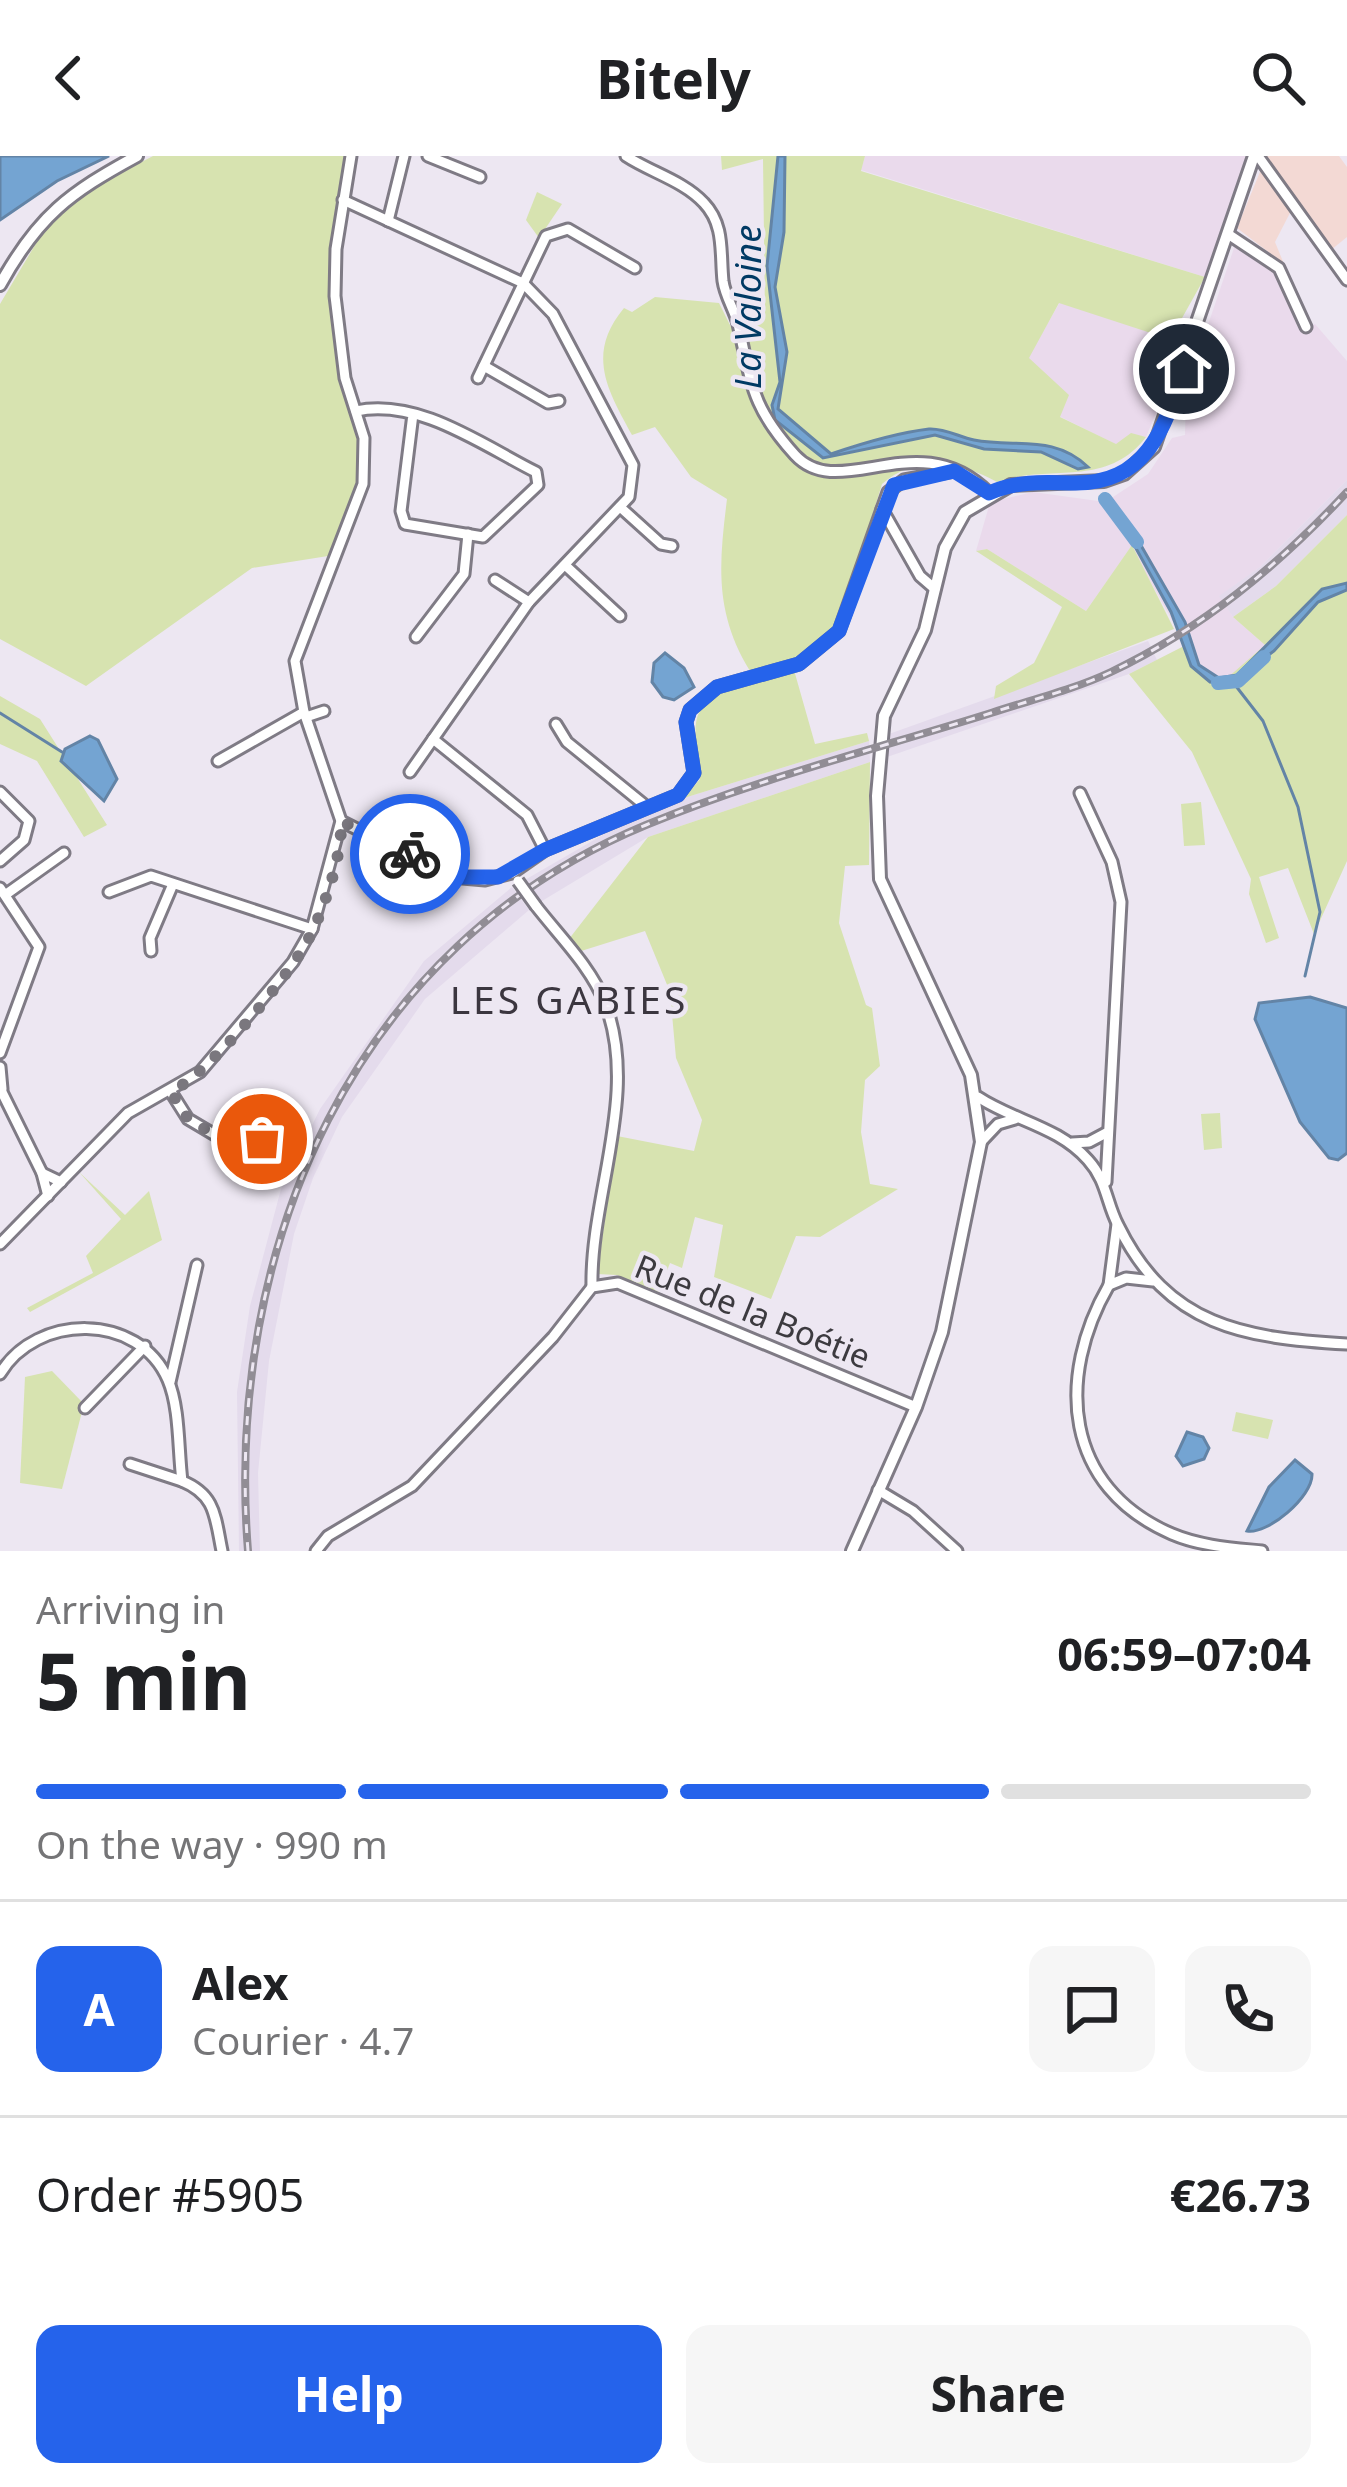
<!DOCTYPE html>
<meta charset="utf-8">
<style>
:root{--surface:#fff;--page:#f6f6f6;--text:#202124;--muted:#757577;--line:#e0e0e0;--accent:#2563eb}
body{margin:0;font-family:"Noto Sans",sans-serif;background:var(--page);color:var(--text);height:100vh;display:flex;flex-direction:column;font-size:45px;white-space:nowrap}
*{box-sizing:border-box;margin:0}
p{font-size:39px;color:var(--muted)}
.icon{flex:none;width:66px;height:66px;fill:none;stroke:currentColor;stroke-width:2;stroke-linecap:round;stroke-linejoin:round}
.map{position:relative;height:1395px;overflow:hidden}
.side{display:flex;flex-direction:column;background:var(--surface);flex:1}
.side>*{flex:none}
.pin{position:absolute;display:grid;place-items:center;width:102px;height:102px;color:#fff;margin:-51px;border:6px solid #fff;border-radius:50%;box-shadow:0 3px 12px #0007}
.courier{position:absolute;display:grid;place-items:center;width:120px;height:120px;margin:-60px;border:9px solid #2563eb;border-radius:50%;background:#fff;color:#222;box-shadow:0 3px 15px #0007}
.headline em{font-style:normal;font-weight:700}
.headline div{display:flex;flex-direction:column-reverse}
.headline{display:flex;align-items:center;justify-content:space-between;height:204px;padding:0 36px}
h1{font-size:78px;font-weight:700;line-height:90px}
.bar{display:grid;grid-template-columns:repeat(4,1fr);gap:18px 12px;align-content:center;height:144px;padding:0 36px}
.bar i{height:15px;border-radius:9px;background:var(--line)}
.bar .on{background:var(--accent)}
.bar p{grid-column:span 4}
.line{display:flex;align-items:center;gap:30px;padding:0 36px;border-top:3px solid var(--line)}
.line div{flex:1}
.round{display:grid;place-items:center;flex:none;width:126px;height:126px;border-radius:24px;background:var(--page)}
.button{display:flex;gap:24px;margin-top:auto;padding:24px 36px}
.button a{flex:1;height:138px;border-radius:24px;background:var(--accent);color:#fff;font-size:48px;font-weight:700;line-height:138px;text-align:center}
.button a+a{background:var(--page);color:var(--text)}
header{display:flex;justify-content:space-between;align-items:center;height:156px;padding:0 36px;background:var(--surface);font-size:54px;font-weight:700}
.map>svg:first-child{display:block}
</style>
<header><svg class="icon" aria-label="back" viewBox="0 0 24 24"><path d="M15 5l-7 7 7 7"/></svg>Bitely<svg class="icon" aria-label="search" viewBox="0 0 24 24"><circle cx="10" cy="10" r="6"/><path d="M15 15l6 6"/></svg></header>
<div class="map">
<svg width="1347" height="1395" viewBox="0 0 1347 1395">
<rect width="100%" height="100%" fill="#ede7f2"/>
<g fill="#f3d9d4">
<polygon points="1266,0 1339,0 1347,11 1347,81 1331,94"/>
<polygon points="1262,11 1291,55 1275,86 1284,108 1237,72"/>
</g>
<g fill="#eadaec">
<polygon points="865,0 1247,0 1205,121 861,14"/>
<polygon points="1235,89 1274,115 1298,171 1302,175 1315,168 1347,205 1347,324 1260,411 1220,440 1233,461 1265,489 1226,524 1200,514 1131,391 1086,455 987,393 976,395 989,350 999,344 1033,336 1098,345 1113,341 1148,318 1172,282 1185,279 1186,234"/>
<polygon points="1060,146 1160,179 1177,171 1185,188 1146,281 1131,278 1117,289 1059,260 1028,202"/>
</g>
<g fill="#e4dbec">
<polygon points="1347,324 1347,359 1276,430 1233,461 1219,440 1260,411"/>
<polygon points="1148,485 1157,504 1129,518 887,601 889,578"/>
<polygon points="869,585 870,606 648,681 537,748 523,725 620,669 684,642"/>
<polygon points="512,731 529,754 425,843 342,961 313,1022 294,1078 269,1205 258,1317 260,1395 239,1395 237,1236 250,1150 281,1033 320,953 424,805"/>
</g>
<g fill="#d7e3b0">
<polygon points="153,0 344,0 329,105 334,180 361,285 361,324 328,400 252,412 86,530 0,483 0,148 51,62 86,35"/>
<path d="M721 0H865L861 15 1205 121 1177 171 1160 180 1059 147 1029 202 1069 239 1060 261 1116 288 1131 277 1146 281C1106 333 1051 307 997 326 962 306 915 298 882 328L840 466 792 507 815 588 867 577 869 585 684 642 700 623C692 550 688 557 750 515 714 456 719 408 727 343L691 321 655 271 632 279C607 233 586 198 624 152L632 156 655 141 719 147 731 171 765 160 763 3 722 14Z"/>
<polygon points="537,36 562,48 539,82 526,64"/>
<polygon points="1347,359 1347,705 1314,778 1288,712 1259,721 1279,782 1266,787 1249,738 1251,723 1192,596 1129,518 1184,490 1200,514 1226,523 1265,489 1233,461 1276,430"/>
<polygon points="1132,389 1174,473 994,543 996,530 1034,507 1062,451 976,395 987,393 1086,455"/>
<polygon points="0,540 40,563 107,669 84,681 37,605 0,588"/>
<polygon points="870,606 869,709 845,710 839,767 866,849 872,852 880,910 865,924 861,976 870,1028 898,1033 820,1081 796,1080 771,1143 714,1121 723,1069 695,1061 682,1112 670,1107 658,1138 617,1119 597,1118 617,980 694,995 702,964 676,902 670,836 645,775 578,796 569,783 648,681"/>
<polygon points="1201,646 1205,689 1184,690 1181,648"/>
<polygon points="1220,957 1222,992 1204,994 1201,958"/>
<polygon points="79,1016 125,1059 149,1035 162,1084 30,1156 27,1152 93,1117 86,1100 121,1063"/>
<polygon points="52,1215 84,1248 62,1333 20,1327 25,1221"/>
<polygon points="1236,1256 1273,1264 1268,1283 1232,1275"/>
</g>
<g fill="#74a4d2" stroke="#6384a6" stroke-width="3">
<polygon points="0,0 109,0 57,25 0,64"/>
<path d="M778 0H785L784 76 775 131 787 196 778 253 831 298C863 287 895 277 929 273 945 272 959 281 974 284 1016 292 1054 278 1088 311L1078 313 1041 296 984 293 935 279 823 302 775 264 772 249 780 226 767 110Z"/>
<polygon points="1131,372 1185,466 1199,509 1219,522 1237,519 1322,433 1347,427 1347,434 1318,446 1274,495 1230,528 1210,526 1191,510 1171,456 1127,376"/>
<polygon points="665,497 684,512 694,531 674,544 663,541 652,526 654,507"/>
<polygon points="90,580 98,584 117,623 104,645 61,605 65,593"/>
<polygon points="1310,841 1347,852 1347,997 1338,1004 1329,1002 1300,966 1255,863 1259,847"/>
<polygon points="1187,1276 1203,1281 1209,1292 1204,1303 1183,1310 1176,1300"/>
<path d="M1295 1304 1312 1318C1313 1341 1267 1379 1247 1375L1269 1331Z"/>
</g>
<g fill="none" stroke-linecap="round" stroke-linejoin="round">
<g stroke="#6384a6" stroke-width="3">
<polyline points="1232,525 1263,565 1298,651 1320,756 1305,820"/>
<polyline points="0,557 62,596"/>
</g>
<g stroke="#74a4d2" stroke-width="14">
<polyline points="1105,343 1137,386"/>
<polyline points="1218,527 1238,525 1264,501"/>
</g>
<defs>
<g id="minor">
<polyline points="428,0 480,21"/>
<path d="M626 0C650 16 684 25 704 47 725 69 720 97 723 125 725 140 734 153 738 168 752 229 751 250 795 299 840 348 919 266 989 337"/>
<polyline points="1258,0 1347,124"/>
<polyline points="343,44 523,127 553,158 633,309 629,341 529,446 410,616"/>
<polyline points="388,65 404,0"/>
<polyline points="1228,78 1279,112 1306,171"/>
<polyline points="484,210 548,247 559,245"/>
<polyline points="478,222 546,80 568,73 635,112"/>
<path d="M356 255C419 242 482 289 536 316L538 329 483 381 405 368 401 355 413 258"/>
<polyline points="620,351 661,388 672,390"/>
<polyline points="882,353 920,420 935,433"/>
<polyline points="565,409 620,460"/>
<polyline points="495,424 529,446"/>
<polyline points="416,481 464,418 468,378"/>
<polyline points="306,561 324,555"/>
<polyline points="556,568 567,586 647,651"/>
<polyline points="433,583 527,659 545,694"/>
<polyline points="218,605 304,556"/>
<polyline points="0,636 29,665 24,684 0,705"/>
<polyline points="1080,637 1112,706 1121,746 1106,1026"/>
<polyline points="341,665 451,721 485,724 512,717 545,694 678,639 694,617 686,566 690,554 717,531 799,508 839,475 888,336 904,324 954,315"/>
<polyline points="0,732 39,791 0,897"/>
<polyline points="109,736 151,720 312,773"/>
<polyline points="5,739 64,697"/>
<path d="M536 750C560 781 591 811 605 847 640 938 590 1039 592 1131"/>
<polyline points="151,795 150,782 173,728"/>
<polyline points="0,911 2,933"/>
<polyline points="0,932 42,1017"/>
<polyline points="171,936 188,963 237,992 263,983"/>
<path d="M978 941C1014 965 1058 970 1088 1004 1107 1025 1106 1046 1118 1069 1168 1171 1244 1182 1347 1188"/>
<polyline points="981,986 998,968 1015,963"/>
<polyline points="1072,987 1089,986 1106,977"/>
<polyline points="48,1040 42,1017 61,1026"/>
<polyline points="1117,1068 1109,1129 1126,1122 1153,1125"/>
<polyline points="0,1088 128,957 200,916 293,806 312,773 341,665 304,556 295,505 363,328 364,282 345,222 335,140 336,93 351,0"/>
<path d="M1109 1129C1056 1221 1063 1331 1172 1378 1200 1390 1232 1392 1262 1395"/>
<path d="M0 1218C36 1157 139 1156 168 1224 180 1252 178 1294 182 1325 216 1339 215 1361 222 1395"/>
<polyline points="170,1226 197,1109"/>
<polyline points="85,1252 145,1190"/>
<polyline points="130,1308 182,1325"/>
<polyline points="878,1334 913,1355 957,1395"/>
<polyline points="316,1395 328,1380 412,1330 553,1181 592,1131 618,1127 916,1251"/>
</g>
<g id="major">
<path d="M0 129C38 60 69 37 137 0"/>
<polyline points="852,1395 916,1251 942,1176 981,986 971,919 880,723 877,640 884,560 925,474 945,392 965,356 1011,329 1104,325 1124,318 1154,291 1254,0"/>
</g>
</defs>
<use href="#minor" stroke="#7f7b85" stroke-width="15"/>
<use href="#major" stroke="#7f7b85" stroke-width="16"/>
<use href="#minor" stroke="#fff" stroke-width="9"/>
<use href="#major" stroke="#fff" stroke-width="10"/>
<defs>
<path id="rail" d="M248 1395C224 1092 353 790 646 669 757 623 876 593 991 557 1030 544 1073 534 1111 516 1203 472 1278 410 1347 336"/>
</defs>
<use href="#rail" stroke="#918d95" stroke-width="8"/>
<use href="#rail" stroke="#ede7f2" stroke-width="3" stroke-dasharray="9" stroke-linecap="butt"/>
<defs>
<polyline id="minor-bridge" points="518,725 536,750"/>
</defs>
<use href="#minor-bridge" stroke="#7f7b85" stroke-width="15" stroke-linecap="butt"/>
<use href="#minor-bridge" stroke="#fff" stroke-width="9"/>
</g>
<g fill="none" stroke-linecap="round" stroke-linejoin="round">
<path stroke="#7a777e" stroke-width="12" stroke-dasharray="0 21.6" d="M262 983 237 992 188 963 171 936C211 915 280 830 304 791 322 761 343 699 341 665L410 698"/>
<path stroke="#2563eb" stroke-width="15" d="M410 698 451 721H498L545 694 678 639 694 617 686 566 690 554 717 531 799 508 839 475 894 329 954 315 989 337C1016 325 1042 326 1072 327 1146 329 1164 274 1184 213"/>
</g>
<g text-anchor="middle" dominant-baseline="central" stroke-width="9" stroke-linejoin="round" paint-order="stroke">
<g font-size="33" fill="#3c3a3f" stroke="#ede7f2">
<text transform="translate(753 1155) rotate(22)">Rue de la Boétie</text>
</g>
<g font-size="36" font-style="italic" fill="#003a64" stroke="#ede7f2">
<text transform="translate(747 151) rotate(-90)">La Valoine</text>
</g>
<g font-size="39" letter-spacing="3" fill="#3b363f" stroke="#ede7f2">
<text x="569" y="842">LES GABIES</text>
</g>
</g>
</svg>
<div class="pin" style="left:262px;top:983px;background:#ea580c"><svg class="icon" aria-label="bag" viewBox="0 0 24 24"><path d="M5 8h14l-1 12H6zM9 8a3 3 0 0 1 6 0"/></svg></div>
<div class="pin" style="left:1184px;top:213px;background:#1f2937"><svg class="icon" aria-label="home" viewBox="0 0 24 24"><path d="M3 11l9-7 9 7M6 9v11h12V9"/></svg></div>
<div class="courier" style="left:410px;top:698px"><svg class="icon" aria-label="bike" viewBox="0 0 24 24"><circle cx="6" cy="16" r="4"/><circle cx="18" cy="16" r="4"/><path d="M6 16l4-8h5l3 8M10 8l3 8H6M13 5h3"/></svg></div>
</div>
<section class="side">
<div class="headline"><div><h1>5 min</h1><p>Arriving in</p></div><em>06:59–07:04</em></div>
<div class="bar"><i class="on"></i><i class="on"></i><i class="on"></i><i></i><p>On the way · 990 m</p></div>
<div class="line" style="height:216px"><b class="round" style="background:var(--accent);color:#fff">A</b><div><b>Alex</b><p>Courier · 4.7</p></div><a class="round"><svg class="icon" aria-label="chat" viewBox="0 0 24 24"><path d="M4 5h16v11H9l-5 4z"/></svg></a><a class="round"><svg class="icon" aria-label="phone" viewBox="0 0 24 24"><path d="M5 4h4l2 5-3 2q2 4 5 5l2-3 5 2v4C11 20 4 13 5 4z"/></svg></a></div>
<div class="line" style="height:156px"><div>Order #5905</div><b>€26.73</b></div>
<div class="button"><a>Help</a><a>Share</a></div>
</section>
